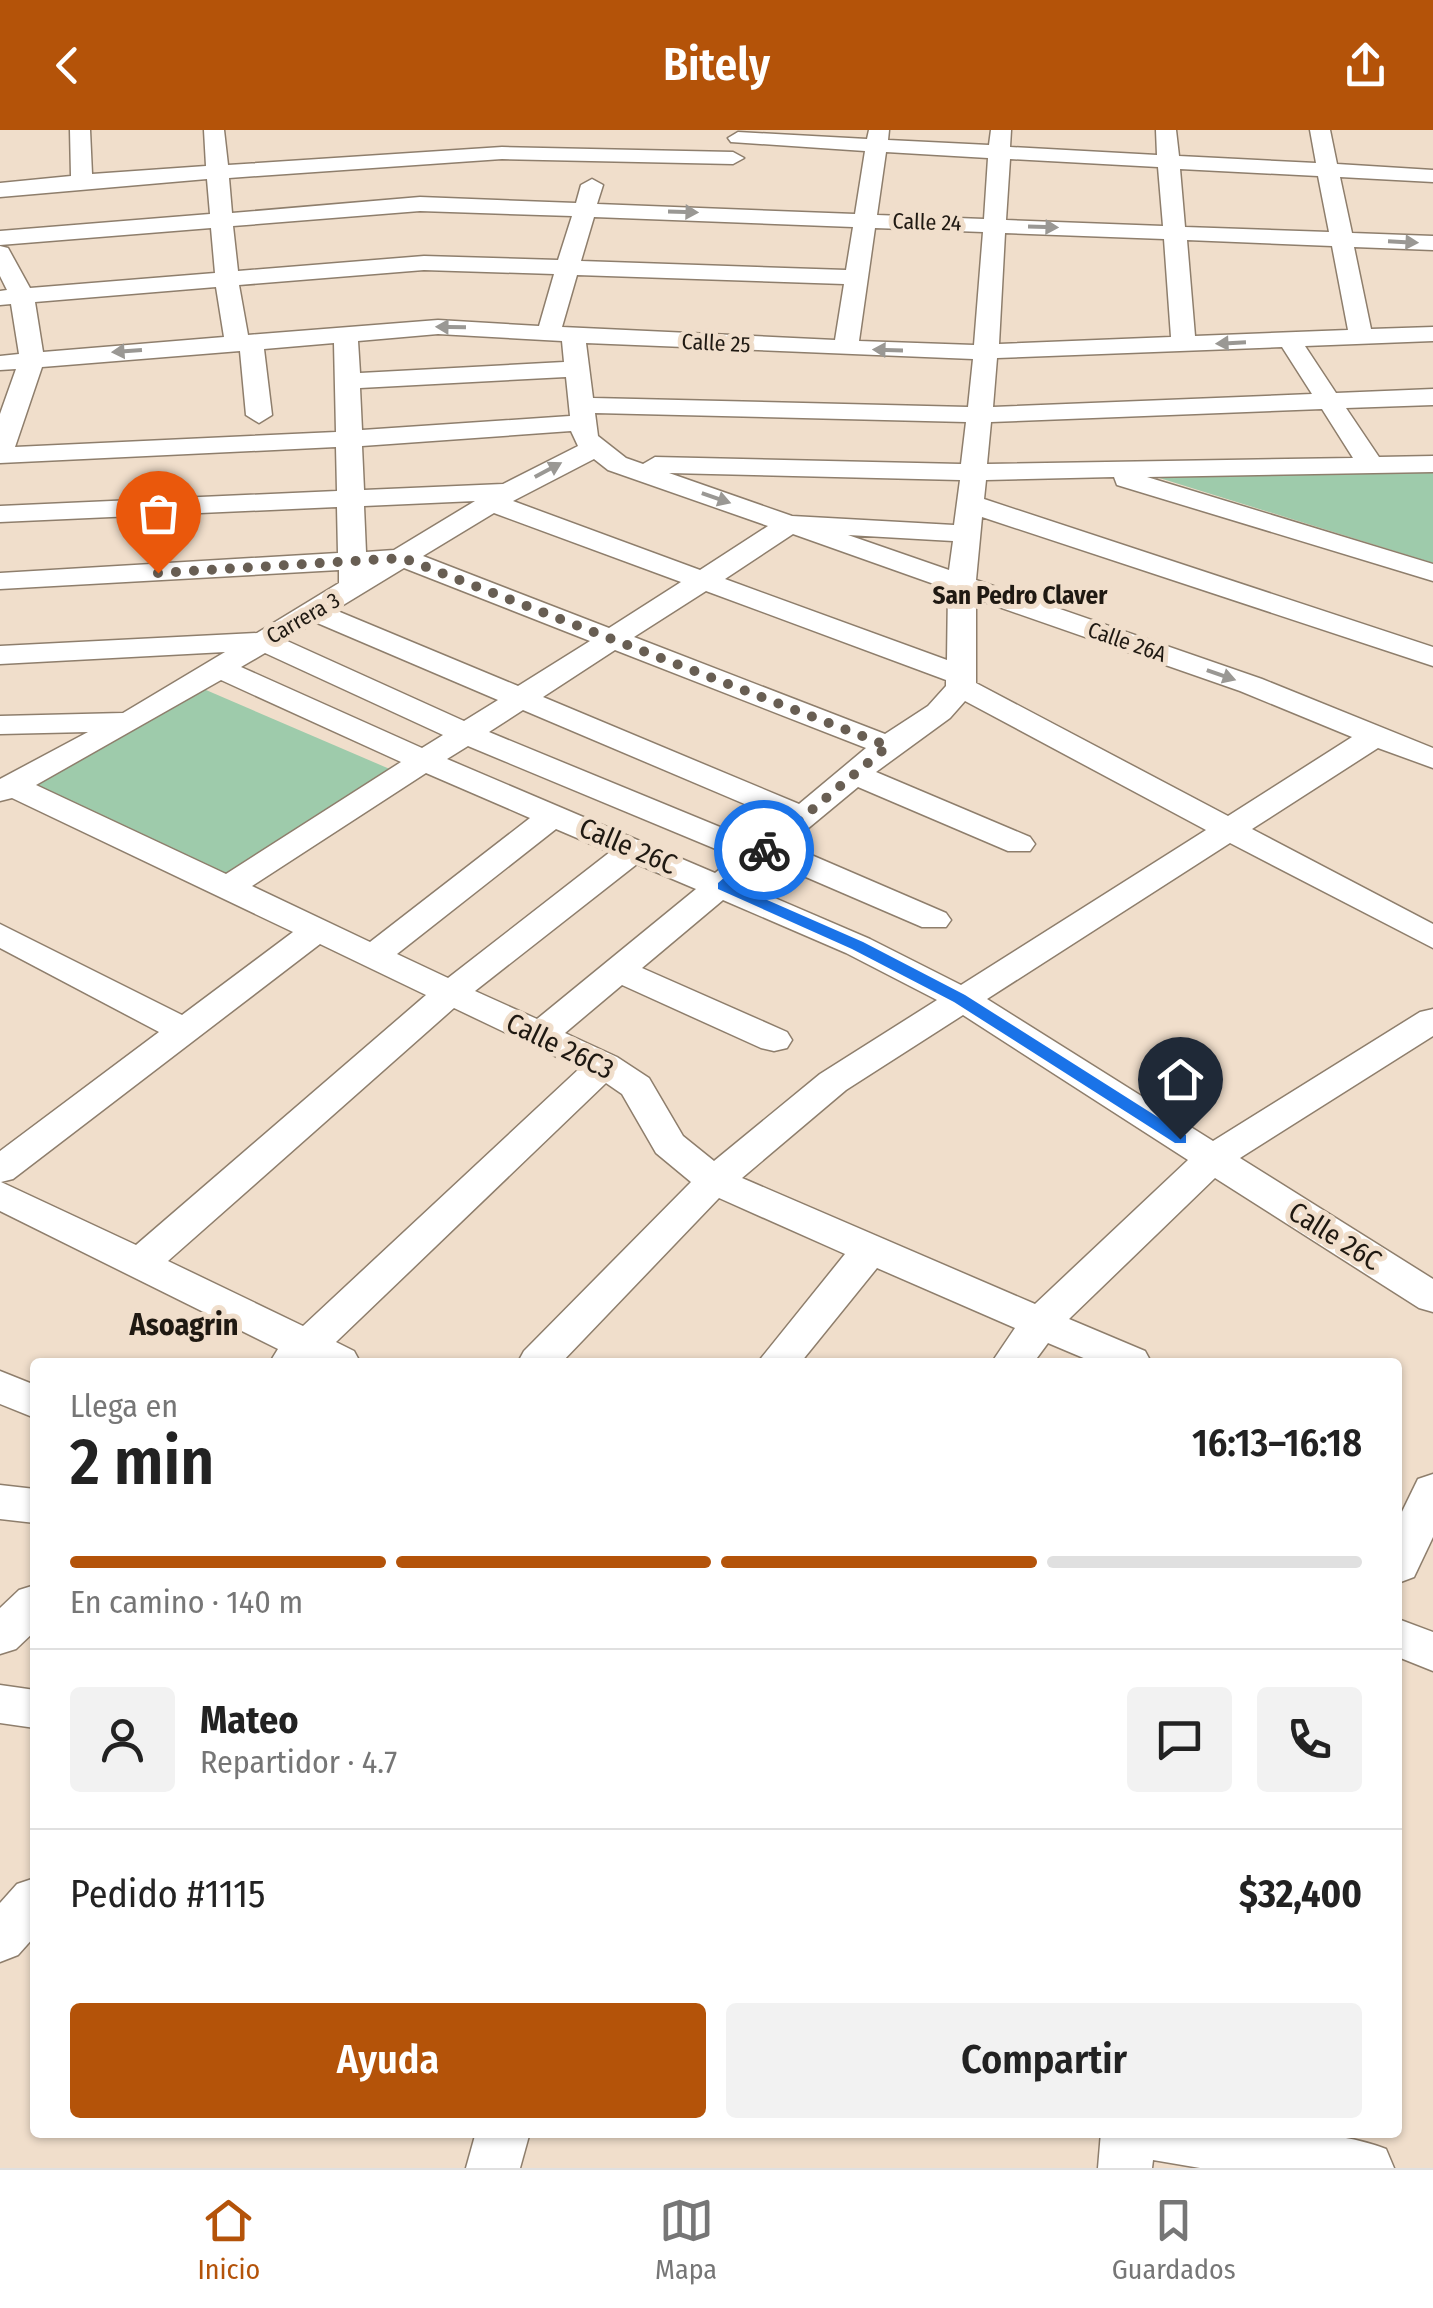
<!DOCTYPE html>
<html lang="es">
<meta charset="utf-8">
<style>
:root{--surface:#fff;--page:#f2f2f2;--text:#222;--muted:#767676;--line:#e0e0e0;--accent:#b45309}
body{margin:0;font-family:"Fira Sans Condensed",sans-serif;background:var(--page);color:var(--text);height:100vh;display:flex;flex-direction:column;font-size:38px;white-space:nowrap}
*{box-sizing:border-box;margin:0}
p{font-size:32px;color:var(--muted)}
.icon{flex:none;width:55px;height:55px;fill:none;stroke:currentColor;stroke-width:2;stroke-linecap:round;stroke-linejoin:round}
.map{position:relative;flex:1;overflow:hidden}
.details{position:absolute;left:30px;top:1228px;width:1372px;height:780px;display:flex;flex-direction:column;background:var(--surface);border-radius:10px;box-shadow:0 2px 8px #0004}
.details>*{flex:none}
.pin{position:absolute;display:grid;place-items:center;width:85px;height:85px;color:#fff;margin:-102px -42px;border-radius:50% 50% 50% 0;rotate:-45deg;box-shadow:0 0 10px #0007}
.pin .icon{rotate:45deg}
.courier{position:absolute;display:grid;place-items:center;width:100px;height:100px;margin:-50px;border:8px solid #1a73e8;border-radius:50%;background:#fff;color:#222;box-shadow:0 2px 12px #0007}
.summary em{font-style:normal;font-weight:600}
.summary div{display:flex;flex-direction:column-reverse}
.summary{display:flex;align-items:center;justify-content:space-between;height:170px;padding:0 40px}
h1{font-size:65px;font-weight:600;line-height:75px}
.bar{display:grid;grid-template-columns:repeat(4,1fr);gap:15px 10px;align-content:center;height:120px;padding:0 40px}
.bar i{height:12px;border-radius:8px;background:var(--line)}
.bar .active{background:var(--accent)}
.bar p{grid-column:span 4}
.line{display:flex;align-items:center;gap:25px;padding:0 40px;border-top:2px solid var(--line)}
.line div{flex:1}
.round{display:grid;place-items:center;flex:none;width:105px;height:105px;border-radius:10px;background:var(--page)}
.primary-button{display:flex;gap:20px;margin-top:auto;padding:20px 40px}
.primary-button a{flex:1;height:115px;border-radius:10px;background:var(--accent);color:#fff;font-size:40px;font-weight:600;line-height:115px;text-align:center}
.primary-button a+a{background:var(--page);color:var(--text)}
header{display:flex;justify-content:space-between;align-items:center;height:130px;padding:0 40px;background:var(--accent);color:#fff;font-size:45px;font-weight:600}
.dock{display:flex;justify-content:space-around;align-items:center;height:140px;border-top:2px solid var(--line);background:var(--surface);font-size:28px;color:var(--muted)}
.dock a{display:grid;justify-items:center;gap:5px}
.dock .active{color:var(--accent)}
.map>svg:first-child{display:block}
</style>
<header><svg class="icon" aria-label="back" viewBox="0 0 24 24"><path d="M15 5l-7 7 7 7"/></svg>Bitely<svg class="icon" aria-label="share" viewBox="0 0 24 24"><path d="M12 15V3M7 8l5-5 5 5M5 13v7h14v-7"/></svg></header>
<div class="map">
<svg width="1433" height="2038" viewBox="0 0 1433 2038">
<rect width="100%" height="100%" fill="#f0decb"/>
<g fill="#9ecbab">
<polygon points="1433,342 1433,433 1153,346"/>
<polygon points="199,557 399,643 223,752 32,656"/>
</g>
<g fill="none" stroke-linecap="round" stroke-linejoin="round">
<defs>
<g id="minor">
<path d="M70 0H90L92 44 206 36 204 0H224L228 35 502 17 733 22 744 28 733 34 502 29 229 48 232 83 420 67 576 73 581 55 592 49 603 55 597 74 855 84 865 21 731 12 728 8 738 2 867 9 869 0H889L888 10 989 15 991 0H1011L1010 17 1157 25 1156 0H1176L1179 26 1316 33 1310 0H1330L1337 34 1433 40V52L1340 47 1352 103 1433 106V120L1354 117 1371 199 1433 197V211L1305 216 1336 263 1433 259V275L1346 278 1379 327 1433 326V342L1147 347 1433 434V451L1117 355 1114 347 986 350 984 369 1433 517V536L982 387 976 450 1262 549 1433 618V638L1378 618 1252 699 1433 794V818L1230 713 987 869 1213 1011 1420 882 1433 879V906L1240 1028 1433 1149V1182L1419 1178 1215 1048 1069 1189 1145 1221 1151 1232H1093L1048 1213 1034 1232H992L1015 1198 877 1138 801 1232H758L845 1124 719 1068 562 1232H518L524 1221 691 1052 656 1023 622 964 606 953 336 1212 354 1221 360 1232H270L278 1219 0 1081V1021L159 902 0 818V794L182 885 293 802 12 668 0 671V649L88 602 0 604V586L123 583 225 522 0 534V516L257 503 339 453V440L0 459V443L338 423 337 377 0 392V376L337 361 336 317 0 333V284L16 239 0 240V226L19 224 11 174 0 175V161L7 160 0 146V116L8 118 30 158 215 143 211 98 0 115V101L210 84 207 49 0 67V53L71 46ZM886 22 988 28 984 89 877 85ZM1010 29 1158 37 1163 96 1006 90ZM1180 39 1318 46 1329 102 1185 97ZM420 81 572 86 558 130 424 126 238 141 233 96ZM594 87 853 97 846 140 581 131ZM875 98 983 102 974 215 859 211ZM1005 103 1164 109 1171 207 999 214ZM1187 110 1332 116 1348 200 1195 206ZM424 140 554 144 539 196 438 190 248 205 239 155ZM577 145 844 154 835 210 562 197ZM216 157 224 207 43 222 35 172ZM438 204 562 211 564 232 360 243 358 211ZM334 213 336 302 15 317 42 237 240 221 246 285 259 293 272 285 264 219ZM586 213 973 229 968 277 593 268ZM1282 217 1312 264 993 277 997 228ZM566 247 570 286 362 300 360 258ZM1322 279 1353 328 987 334 991 292ZM595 283 966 292 961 334 655 327 643 334 626 328 598 306ZM571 301 578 316 503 354 364 360 362 316ZM594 329 608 340 768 396 700 440 513 371ZM669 343 960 350 954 395 792 386ZM475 371 394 420 366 422 364 376ZM494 383 681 452 609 498 423 426ZM793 404 948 459 947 530 725 449ZM848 405 953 411 949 440ZM404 438 590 511 518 556 335 480ZM706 461 946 550V556L928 576 885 604 634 507ZM976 469 1240 561 1352 607 1228 686 976 553ZM315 492 498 570 464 591 285 510ZM615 520 866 618 799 674 543 567ZM265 523 443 605 422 618 241 537ZM221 550 401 632 226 744 36 655ZM965 571 1206 700 961 855 870 809 742 754 771 732 922 797H946L951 790 946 783 788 715 858 657 1008 721H1030L1035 714 1030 707 876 642 950 588ZM523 580 780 689 754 711 489 602ZM468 616 735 727 715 743 447 629ZM426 643 530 688 370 812 252 756ZM556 699 610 722 448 848 397 824ZM637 734 696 759 537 889 475 861ZM723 770 846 823 937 870 820 944 714 1031 683 1006 649 948 617 927 565 903 622 855 761 918 774 921 787 918 792 910 787 902 642 838ZM320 814 426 865 136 1115 1 1052 13 1049ZM454 878 580 938 303 1196 168 1131ZM963 885 1188 1030 1035 1174 742 1048 846 960Z"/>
<polygon points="0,1241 35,1255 35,1288 0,1274"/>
<polygon points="1433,1344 1433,1407 1414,1447 1398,1453 1398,1390 1418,1349"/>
<polygon points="0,1355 35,1359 35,1393 0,1389"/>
<polygon points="35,1455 35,1501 16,1519 0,1524 0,1478 19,1460"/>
<polygon points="1398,1489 1433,1502 1433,1541 1398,1527"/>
<polygon points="0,1555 35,1560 35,1598 0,1593"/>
<polygon points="35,1748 35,1806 18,1825 0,1832 0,1773 17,1754"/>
<polygon points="476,2002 530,2002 520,2038 466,2038"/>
<path d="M1101 2002C1182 2002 1313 1990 1386 2019L1394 2038H1200L1153 2030 1152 2038H1098Z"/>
</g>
</defs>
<use href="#minor" stroke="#8e7e6c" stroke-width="3"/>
<use href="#minor" fill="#fff" fill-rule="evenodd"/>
</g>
<defs><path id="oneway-solid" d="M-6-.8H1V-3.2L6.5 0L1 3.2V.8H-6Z" transform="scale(2.5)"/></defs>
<g fill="#9a9894">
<use href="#oneway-solid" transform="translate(683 82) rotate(2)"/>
<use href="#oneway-solid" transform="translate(1043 97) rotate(2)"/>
<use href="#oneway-solid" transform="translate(1403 112) rotate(3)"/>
<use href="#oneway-solid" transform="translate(451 197) rotate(-179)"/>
<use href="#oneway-solid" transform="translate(1231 213) rotate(177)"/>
<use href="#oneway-solid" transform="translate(888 220) rotate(-178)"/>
<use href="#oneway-solid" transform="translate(127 221) rotate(176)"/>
<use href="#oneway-solid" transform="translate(548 340) rotate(-28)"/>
<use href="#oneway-solid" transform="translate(716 368) rotate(19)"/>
<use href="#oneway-solid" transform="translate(1221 545) rotate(19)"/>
</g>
<polygon fill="#1a73e8" points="759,717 771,720 733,755 863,812 965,865 1186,1005 1186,1013 1175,1013 954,872 852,819 718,759 718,753"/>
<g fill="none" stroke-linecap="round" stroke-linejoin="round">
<polyline stroke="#685e53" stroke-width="10" stroke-dasharray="0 18" points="158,443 403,428 888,616 764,720"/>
</g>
<g text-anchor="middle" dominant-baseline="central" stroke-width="10" stroke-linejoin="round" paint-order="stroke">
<g font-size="22" fill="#1f1912" stroke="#f0decb">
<text transform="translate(927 92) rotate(2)">Calle 24</text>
<text transform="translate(716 213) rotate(3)">Calle 25</text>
<text transform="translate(303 488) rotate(-30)">Carrera 3</text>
<text transform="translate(1127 512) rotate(19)">Calle 26A</text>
</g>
<g font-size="25" font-weight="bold" fill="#1f1912" stroke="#f0decb">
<text x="1020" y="466">San Pedro Claver</text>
</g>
<g font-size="28" fill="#1f1912" stroke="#f0decb">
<text transform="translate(628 716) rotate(23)">Calle 26C</text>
<text transform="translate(560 916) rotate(26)">Calle 26C3</text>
<text transform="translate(1335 1106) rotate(32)">Calle 26C</text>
</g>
<g font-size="30" font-weight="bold" fill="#1f1912" stroke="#f0decb">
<text x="184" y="1195">Asoagrin</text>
</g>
</g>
</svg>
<div class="pin" style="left:158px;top:443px;background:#ea580c"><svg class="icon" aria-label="bag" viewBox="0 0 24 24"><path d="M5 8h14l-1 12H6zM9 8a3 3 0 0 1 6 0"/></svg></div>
<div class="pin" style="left:1180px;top:1009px;background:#1f2937"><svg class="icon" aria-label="home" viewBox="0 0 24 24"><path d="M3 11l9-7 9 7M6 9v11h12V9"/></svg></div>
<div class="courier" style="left:764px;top:720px"><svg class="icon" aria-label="bike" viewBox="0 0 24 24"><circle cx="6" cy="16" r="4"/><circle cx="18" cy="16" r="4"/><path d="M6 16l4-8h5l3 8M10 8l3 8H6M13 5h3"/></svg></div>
<section class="details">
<div class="summary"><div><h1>2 min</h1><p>Llega en</p></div><em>16:13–16:18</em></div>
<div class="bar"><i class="active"></i><i class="active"></i><i class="active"></i><i></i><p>En camino · 140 m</p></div>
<div class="line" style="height:180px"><a class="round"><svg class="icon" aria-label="person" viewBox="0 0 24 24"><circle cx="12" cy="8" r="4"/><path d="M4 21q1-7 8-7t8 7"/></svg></a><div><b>Mateo</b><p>Repartidor · 4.7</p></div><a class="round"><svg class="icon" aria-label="chat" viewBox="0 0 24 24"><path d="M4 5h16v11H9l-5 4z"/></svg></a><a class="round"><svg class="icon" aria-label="phone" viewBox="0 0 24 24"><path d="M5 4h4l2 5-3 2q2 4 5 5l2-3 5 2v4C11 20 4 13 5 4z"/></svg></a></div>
<div class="line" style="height:130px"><div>Pedido #1115</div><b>$32,400</b></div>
<div class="primary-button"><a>Ayuda</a><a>Compartir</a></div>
</section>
</div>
<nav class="dock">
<a class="active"><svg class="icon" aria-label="home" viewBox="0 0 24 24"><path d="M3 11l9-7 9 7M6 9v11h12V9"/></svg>Inicio</a>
<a><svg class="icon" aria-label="map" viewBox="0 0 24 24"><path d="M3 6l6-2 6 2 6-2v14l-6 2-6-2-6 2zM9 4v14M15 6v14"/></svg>Mapa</a>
<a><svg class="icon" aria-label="saved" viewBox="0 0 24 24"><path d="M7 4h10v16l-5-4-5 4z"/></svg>Guardados</a>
</nav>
